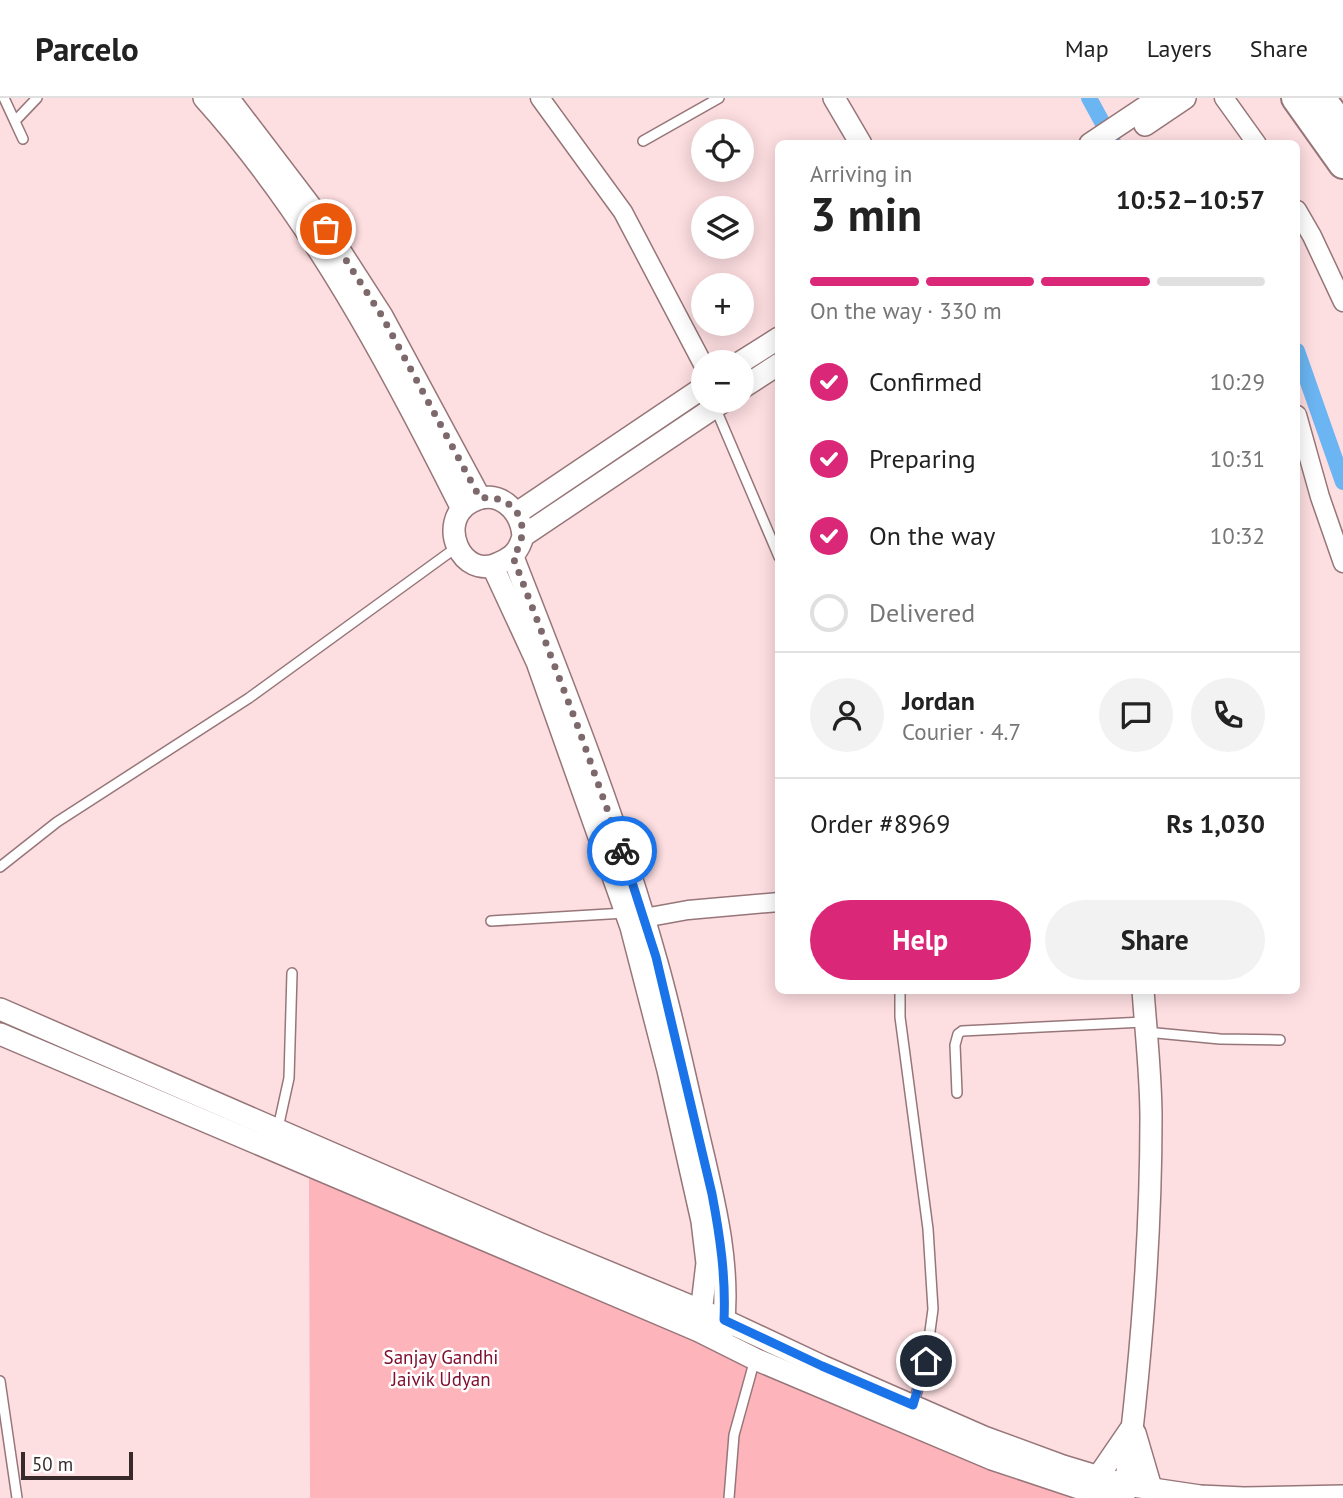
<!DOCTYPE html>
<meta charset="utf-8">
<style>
:root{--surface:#fff;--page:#f2f2f2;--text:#222;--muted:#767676;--line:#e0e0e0;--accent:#db2777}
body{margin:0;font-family:"PT Sans",sans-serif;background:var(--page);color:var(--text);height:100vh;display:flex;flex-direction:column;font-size:26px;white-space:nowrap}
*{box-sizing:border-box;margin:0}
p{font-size:23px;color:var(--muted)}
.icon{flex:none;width:38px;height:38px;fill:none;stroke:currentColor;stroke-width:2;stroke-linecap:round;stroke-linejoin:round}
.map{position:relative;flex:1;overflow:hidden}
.side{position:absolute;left:775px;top:42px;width:525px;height:854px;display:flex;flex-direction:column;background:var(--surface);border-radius:10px;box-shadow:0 4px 18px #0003}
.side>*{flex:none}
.controls{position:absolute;left:691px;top:21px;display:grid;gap:14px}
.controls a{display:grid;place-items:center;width:63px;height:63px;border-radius:50%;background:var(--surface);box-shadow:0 4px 18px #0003;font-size:35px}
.scale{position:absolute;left:21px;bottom:18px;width:112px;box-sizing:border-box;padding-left:7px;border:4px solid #382a2b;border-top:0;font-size:19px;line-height:24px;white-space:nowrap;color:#382a2b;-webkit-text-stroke:5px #fff;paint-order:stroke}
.pin{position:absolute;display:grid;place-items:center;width:60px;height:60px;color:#fff;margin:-30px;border:4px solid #fff;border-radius:50%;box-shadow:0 2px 7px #0007}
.courier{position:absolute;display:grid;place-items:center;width:70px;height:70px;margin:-35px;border:5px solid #1a73e8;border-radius:50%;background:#fff;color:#222;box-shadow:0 2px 9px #0007}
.overview em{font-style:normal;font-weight:800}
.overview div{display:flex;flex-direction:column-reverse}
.overview{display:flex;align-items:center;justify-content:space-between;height:119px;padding:0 35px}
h1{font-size:46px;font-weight:800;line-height:52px}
.bar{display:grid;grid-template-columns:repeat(4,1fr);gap:10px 7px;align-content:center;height:84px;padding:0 35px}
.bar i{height:9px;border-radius:5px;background:var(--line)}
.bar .current{background:var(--accent)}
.bar p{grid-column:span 4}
.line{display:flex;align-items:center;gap:18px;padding:0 35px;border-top:2px solid var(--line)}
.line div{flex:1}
.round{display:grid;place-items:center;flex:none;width:74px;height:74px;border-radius:37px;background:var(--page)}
ol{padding:0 35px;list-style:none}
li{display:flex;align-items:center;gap:21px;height:77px}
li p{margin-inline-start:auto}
li .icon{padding:7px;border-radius:50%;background:var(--accent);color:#fff;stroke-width:4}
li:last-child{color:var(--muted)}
li i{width:38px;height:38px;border:4px solid var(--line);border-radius:50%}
.action{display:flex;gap:14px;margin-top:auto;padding:14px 35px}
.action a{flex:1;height:80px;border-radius:42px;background:var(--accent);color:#fff;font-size:28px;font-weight:800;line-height:80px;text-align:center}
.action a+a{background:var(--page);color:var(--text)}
header{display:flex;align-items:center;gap:42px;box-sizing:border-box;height:98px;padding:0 35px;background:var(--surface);border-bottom:2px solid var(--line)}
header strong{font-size:33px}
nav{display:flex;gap:38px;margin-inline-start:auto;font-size:24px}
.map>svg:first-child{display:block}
</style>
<header>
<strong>Parcelo</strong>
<nav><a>Map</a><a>Layers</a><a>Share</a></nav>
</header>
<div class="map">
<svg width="1343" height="1400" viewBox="0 0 1343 1400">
<rect width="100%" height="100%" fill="#fddee1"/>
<polygon fill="#fdb4bb" points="309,1073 1108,1400 310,1400"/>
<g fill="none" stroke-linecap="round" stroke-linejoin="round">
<g stroke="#6bb5f2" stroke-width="16">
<polyline points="1089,0 1114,46"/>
<polyline points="1297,253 1343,384"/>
</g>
<defs>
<g id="service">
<polyline points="4,0 23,41"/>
<polyline points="16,22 37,0"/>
<polyline points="643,43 719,0"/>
<polyline points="715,309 779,459"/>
<polyline points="0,769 57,724 249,600 457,449"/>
<polyline points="491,823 625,815"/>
<polyline points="900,892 900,919 928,1131 933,1211 926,1263 913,1307"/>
<polyline points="1146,934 1220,941 1280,942"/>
<polyline points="957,995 955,947 958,936 962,933 1144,924"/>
<polyline points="278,1030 289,980 292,875"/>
<polyline points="0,1283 17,1400"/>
<polyline points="729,1400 734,1337 755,1261"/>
</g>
<g id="minor">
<polyline points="540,0 623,114 704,268"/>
<polyline points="1224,0 1257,46"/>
<polyline points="1297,112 1312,138 1343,204"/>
<polyline points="1297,317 1320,399 1343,465"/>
<polyline points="644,820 688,812 779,804"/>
</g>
<g id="tertiary">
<path d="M204 0C312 120 390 267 462 411"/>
<polyline points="228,0 315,114 382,218 480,400"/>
<polyline points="834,0 861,46"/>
<polyline points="1145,27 1185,0"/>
<polyline points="1090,46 1159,0"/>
<polyline points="741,264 779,240"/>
<polyline points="742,290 779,266"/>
<polyline points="517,415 704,289"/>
<path d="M523 438C521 412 498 389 471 404 435 423 462 484 499 465 513 459 519 453 523 438L724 303"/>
<path d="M513 459C564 590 617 722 655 858 670 909 681 962 693 1013 709 1085 732 1158 723 1233"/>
<polyline points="493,469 537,564 631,829 668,972 702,1123 707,1165 700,1224"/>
<polyline points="0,911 538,1145 724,1222 822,1268 984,1339 1063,1368 1126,1387 1200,1398 1244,1400 1343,1398"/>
<polyline points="0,936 699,1233 755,1261 992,1361 1109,1400"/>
<polyline points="1135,1335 1154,1400"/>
<polyline points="1091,1389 1130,1332"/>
<path d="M1124 1398C1140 1274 1151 1145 1151 1020 1151 978 1146 935 1143 892"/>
</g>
<g id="primary">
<polyline points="1296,0 1343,66"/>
<polyline points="1321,0 1343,30"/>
</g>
</defs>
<use href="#service" stroke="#977679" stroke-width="12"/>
<use href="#minor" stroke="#977679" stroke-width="21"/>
<use href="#tertiary" stroke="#977679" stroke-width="24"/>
<use href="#primary" stroke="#977679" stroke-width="32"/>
<use href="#service" stroke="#fff" stroke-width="9"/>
<use href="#minor" stroke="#fff" stroke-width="18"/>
<use href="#tertiary" stroke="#fff" stroke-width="21"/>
<use href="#primary" stroke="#fff" stroke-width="28"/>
</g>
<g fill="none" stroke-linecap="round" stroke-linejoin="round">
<path stroke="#7d696b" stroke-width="7" stroke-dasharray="0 12.6" d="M326 131 382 218 480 400C517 396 534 429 513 459L578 629 622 753"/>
<path stroke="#1a73e8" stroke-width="9" d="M622 753 656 859 712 1096C720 1138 726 1179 724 1222L822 1268 913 1307 926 1263"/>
</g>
<g text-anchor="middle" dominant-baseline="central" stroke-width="5" stroke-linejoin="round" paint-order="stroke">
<g font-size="19" fill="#811030" stroke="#fff">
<text x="441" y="1259">Sanjay Gandhi<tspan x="441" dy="22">Jaivik Udyan</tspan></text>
</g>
</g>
</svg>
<div class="controls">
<a><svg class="icon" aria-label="locate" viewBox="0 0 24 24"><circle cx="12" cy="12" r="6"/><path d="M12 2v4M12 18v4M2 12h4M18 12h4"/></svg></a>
<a><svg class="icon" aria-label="layers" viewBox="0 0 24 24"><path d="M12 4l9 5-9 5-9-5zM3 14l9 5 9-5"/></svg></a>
<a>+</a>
<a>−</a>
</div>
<div class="scale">50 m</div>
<div class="pin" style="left:326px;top:131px;background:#ea580c"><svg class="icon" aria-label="bag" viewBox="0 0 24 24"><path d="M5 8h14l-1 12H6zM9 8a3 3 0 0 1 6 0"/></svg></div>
<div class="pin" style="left:926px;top:1263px;background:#1f2937"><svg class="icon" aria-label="home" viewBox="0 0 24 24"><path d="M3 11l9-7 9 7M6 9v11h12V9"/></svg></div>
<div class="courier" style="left:622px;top:753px"><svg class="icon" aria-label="bike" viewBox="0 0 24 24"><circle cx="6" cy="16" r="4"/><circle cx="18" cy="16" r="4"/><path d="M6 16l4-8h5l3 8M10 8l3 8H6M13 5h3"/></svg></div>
<section class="side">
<div class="overview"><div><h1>3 min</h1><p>Arriving in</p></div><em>10:52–10:57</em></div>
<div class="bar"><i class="current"></i><i class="current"></i><i class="current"></i><i></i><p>On the way · 330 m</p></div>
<ol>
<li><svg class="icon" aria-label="check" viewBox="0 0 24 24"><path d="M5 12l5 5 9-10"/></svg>Confirmed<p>10:29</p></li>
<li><svg class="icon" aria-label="check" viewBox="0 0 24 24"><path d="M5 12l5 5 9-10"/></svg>Preparing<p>10:31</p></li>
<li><svg class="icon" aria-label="check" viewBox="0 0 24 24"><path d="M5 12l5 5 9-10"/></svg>On the way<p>10:32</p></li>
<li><i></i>Delivered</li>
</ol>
<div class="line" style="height:126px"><a class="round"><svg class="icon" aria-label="person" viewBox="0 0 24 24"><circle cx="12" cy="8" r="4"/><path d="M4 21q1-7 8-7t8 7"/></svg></a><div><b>Jordan</b><p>Courier · 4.7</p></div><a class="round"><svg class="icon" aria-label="chat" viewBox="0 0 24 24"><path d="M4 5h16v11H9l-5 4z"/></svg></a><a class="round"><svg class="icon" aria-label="phone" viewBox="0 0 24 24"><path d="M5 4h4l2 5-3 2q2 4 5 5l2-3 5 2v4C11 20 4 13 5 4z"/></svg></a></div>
<div class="line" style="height:91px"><div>Order #8969</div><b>Rs 1,030</b></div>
<div class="action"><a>Help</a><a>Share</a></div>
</section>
</div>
